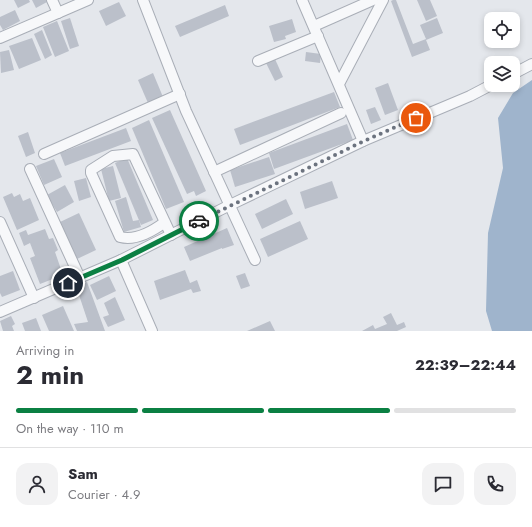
<!DOCTYPE html>
<meta charset="utf-8">
<style>
:root{--surface:#fff;--page:#f2f2f3;--text:#2b2b33;--muted:#7c7c81;--line:#e1e1e2;--accent:#0b8043}
body{margin:0;font-family:Jost,sans-serif;background:var(--page);color:var(--text);height:100vh;display:flex;flex-direction:column;font-size:15px;white-space:nowrap}
*{box-sizing:border-box;margin:0}
p{font-size:13px;color:var(--muted)}
.icon{flex:none;width:22px;height:22px;fill:none;stroke:currentColor;stroke-width:2;stroke-linecap:round;stroke-linejoin:round}
.map{position:relative;height:331px;overflow:hidden}
.details{display:flex;flex-direction:column;background:var(--surface);flex:1}
.details>*{flex:none}
.controls{position:absolute;left:484px;top:12px;display:grid;gap:8px}
.controls a{display:grid;place-items:center;width:36px;height:36px;border-radius:8px;background:var(--surface);box-shadow:0 2px 6px #0003;font-size:20px}
.pin{position:absolute;display:grid;place-items:center;width:34px;height:34px;color:#fff;margin:-17px;border:2px solid #fff;border-radius:50%;box-shadow:0 1px 4px #0007}
.courier{position:absolute;display:grid;place-items:center;width:40px;height:40px;margin:-20px;border:3px solid #0b8043;border-radius:50%;background:#fff;color:#222;box-shadow:0 1px 5px #0007}
.head em{font-style:normal;font-weight:700}
.head div{display:flex;flex-direction:column-reverse}
.head{display:flex;align-items:center;justify-content:space-between;height:68px;padding:0 16px}
h1{font-size:26px;font-weight:700;line-height:30px}
.bar{display:grid;grid-template-columns:repeat(4,1fr);gap:6px 4px;align-content:center;height:48px;padding:0 16px}
.bar i{height:5px;border-radius:3px;background:var(--line)}
.bar .on{background:var(--accent)}
.bar p{grid-column:span 4}
.line{display:flex;align-items:center;gap:10px;padding:0 16px;border-top:1px solid var(--line)}
.line div{flex:1}
.round{display:grid;place-items:center;flex:none;width:42px;height:42px;border-radius:12px;background:var(--page)}
.map>svg:first-child{display:block}
</style>
<div class="map">
<svg width="532" height="331" viewBox="0 0 532 331">
<rect width="100%" height="100%" fill="#e4e7ec"/>
<polygon fill="#9fb4cc" points="532,80 532,331 492,331 486,311 488,233 503,168 498,118 513,93"/>
<g fill="#bbc0ca">
<polygon points="14,0 29,0 30,2 18,8"/>
<polygon points="32,0 46,0 47,2 36,8"/>
<polygon points="393,0 396,0 413,44 426,39 420,25 437,18 443,33 426,40 430,50 412,57 391,1"/>
<polygon points="417,0 430,0 437,16 426,21"/>
<polygon points="119,2 126,16 106,26 99,11"/>
<polygon points="225,5 229,16 180,37 175,26"/>
<polygon points="15,10 20,21 3,30 0,25 0,17"/>
<polygon points="70,18 79,46 70,49 61,21"/>
<polygon points="292,19 296,32 285,36 286,39 274,42 269,26"/>
<polygon points="57,21 69,51 55,57 43,27"/>
<polygon points="42,30 52,55 45,59 34,34"/>
<polygon points="32,38 41,60 19,69 9,46"/>
<polygon points="9,50 14,70 1,73 0,52"/>
<polygon points="306,52 321,54 320,63 305,61"/>
<polygon points="275,59 283,77 275,81 266,63"/>
<polygon points="153,73 163,97 148,103 138,80"/>
<polygon points="388,83 398,110 385,115 375,88"/>
<polygon points="334,92 340,107 240,145 234,129"/>
<polygon points="375,107 381,120 371,124 366,110"/>
<polygon points="170,110 206,191 196,196 194,191 187,194 152,118"/>
<polygon points="149,120 184,202 166,209 132,128"/>
<polygon points="347,124 353,140 274,169 269,153"/>
<polygon points="126,128 131,141 65,166 60,153"/>
<polygon points="28,132 35,153 26,157 18,136"/>
<polygon points="269,157 275,174 235,187 230,170"/>
<polygon points="127,158 153,220 141,225 115,163"/>
<polygon points="54,159 62,177 44,185 36,166"/>
<polygon points="113,166 121,198 109,201 101,169"/>
<polygon points="86,178 91,197 79,201 74,181"/>
<polygon points="332,181 338,198 305,209 300,192"/>
<polygon points="65,185 74,202 57,212 47,195"/>
<polygon points="12,193 14,197 20,194 23,201 30,198 39,220 17,230 3,197"/>
<polygon points="126,197 133,221 139,220 141,227 124,232 115,201"/>
<polygon points="286,199 293,214 262,229 255,214"/>
<polygon points="79,213 96,250 77,259 60,222"/>
<polygon points="300,221 308,239 268,257 260,239"/>
<polygon points="227,228 234,245 222,249 222,248 190,261 184,247"/>
<polygon points="45,229 49,239 53,238 58,250 55,252 63,275 40,284 30,258 35,256 30,243 24,246 19,233 26,230 28,235"/>
<polygon points="185,270 190,283 197,280 201,291 193,293 191,289 160,300 154,281"/>
<polygon points="13,271 20,290 2,297 0,293 0,276"/>
<polygon points="245,273 250,286 241,289 236,276"/>
<polygon points="109,276 116,291 97,300 90,285"/>
<polygon points="87,282 105,331 77,331 74,324 88,322 76,286"/>
<polygon points="115,297 125,320 108,327 103,317 109,315 104,303"/>
<polygon points="63,306 74,331 49,331 42,315"/>
<polygon points="391,313 397,325 404,322 406,327 397,331 362,331 373,325 375,329 387,324 383,317"/>
<polygon points="11,316 15,324 12,326 14,331 3,331 0,321"/>
<polygon points="36,318 41,331 25,331 22,323"/>
<polygon points="270,321 275,331 247,331"/>
</g>
<g fill="none" stroke-linecap="round" stroke-linejoin="round">
<defs>
<g id="minor">
<polyline points="52,0 58,13"/>
<polyline points="143,0 186,111 255,260"/>
<polyline points="302,0 363,141"/>
<polyline points="314,26 373,0"/>
<polyline points="0,38 88,0"/>
<polyline points="258,61 318,36"/>
<polyline points="513,74 532,64"/>
<polyline points="339,84 383,0"/>
<polyline points="44,154 180,94"/>
<polyline points="30,169 80,278"/>
<polyline points="214,172 341,113"/>
<polyline points="0,222 34,298"/>
<path d="M165 222C153 231 135 241 120 237L91 173V170L113 156 133 154 171 235"/>
<polyline points="121,260 152,331"/>
<polyline points="0,312 121,260 230,205 363,141 470,96 491,85"/>
</g>
</defs>
<use href="#minor" stroke="#a9aeb7" stroke-width="12"/>
<use href="#minor" stroke="#f7f8fa" stroke-width="10"/>
</g>
<g fill="none" stroke-linecap="round" stroke-linejoin="round">
<polyline stroke="#6c737f" stroke-width="4" stroke-dasharray="0 7.2" points="199,221 364,141 416,118"/>
<polyline stroke="#0b8043" stroke-width="5" points="68,283 122,260 199,221"/>
</g>
</svg>
<div class="controls">
<a><svg class="icon" aria-label="locate" viewBox="0 0 24 24"><circle cx="12" cy="12" r="6"/><path d="M12 2v4M12 18v4M2 12h4M18 12h4"/></svg></a>
<a><svg class="icon" aria-label="layers" viewBox="0 0 24 24"><path d="M12 4l9 5-9 5-9-5zM3 14l9 5 9-5"/></svg></a>
</div>
<div class="pin" style="left:416px;top:118px;background:#ea580c"><svg class="icon" aria-label="bag" viewBox="0 0 24 24"><path d="M5 8h14l-1 12H6zM9 8a3 3 0 0 1 6 0"/></svg></div>
<div class="pin" style="left:68px;top:283px;background:#1f2937"><svg class="icon" aria-label="home" viewBox="0 0 24 24"><path d="M3 11l9-7 9 7M6 9v11h12V9"/></svg></div>
<div class="courier" style="left:199px;top:221px"><svg class="icon" aria-label="car" viewBox="0 0 24 24"><path d="M5 17H2v-5l4-1 3-4h7l3 4 3 1v5h-3M9 17h6M6 11h13"/><circle cx="7" cy="17" r="2"/><circle cx="17" cy="17" r="2"/></svg></div>
</div>
<section class="details">
<div class="head"><div><h1>2 min</h1><p>Arriving in</p></div><em>22:39–22:44</em></div>
<div class="bar"><i class="on"></i><i class="on"></i><i class="on"></i><i></i><p>On the way · 110 m</p></div>
<div class="line" style="height:72px"><a class="round"><svg class="icon" aria-label="person" viewBox="0 0 24 24"><circle cx="12" cy="8" r="4"/><path d="M4 21q1-7 8-7t8 7"/></svg></a><div><b>Sam</b><p>Courier · 4.9</p></div><a class="round"><svg class="icon" aria-label="chat" viewBox="0 0 24 24"><path d="M4 5h16v11H9l-5 4z"/></svg></a><a class="round"><svg class="icon" aria-label="phone" viewBox="0 0 24 24"><path d="M5 4h4l2 5-3 2q2 4 5 5l2-3 5 2v4C11 20 4 13 5 4z"/></svg></a></div>
</section>
